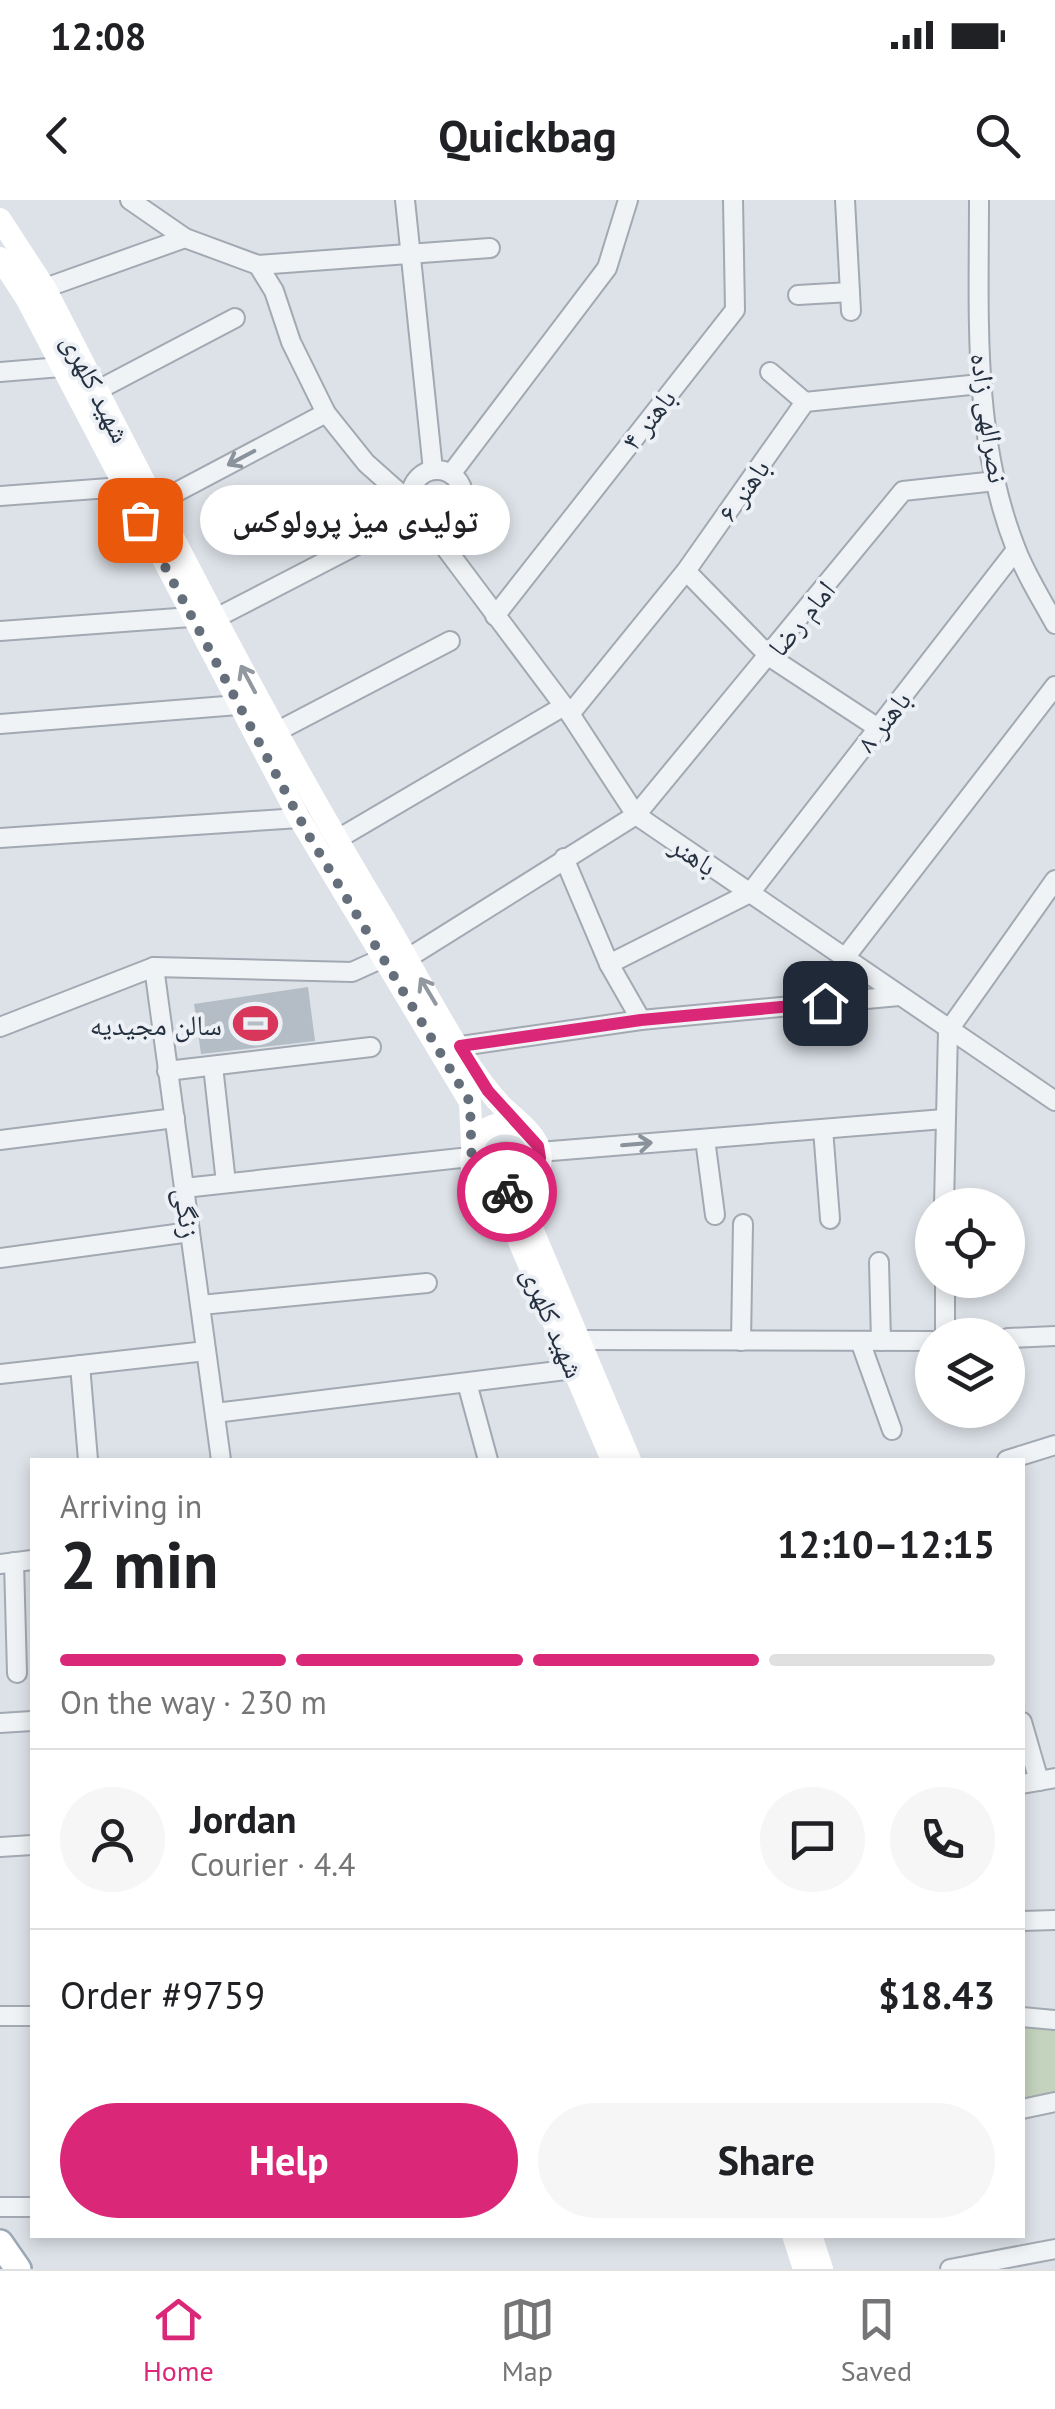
<!DOCTYPE html>
<meta charset="utf-8">
<style>
:root{--surface:#fff;--page:#f6f6f6;--text:#202124;--muted:#757577;--line:#e0e0e0;--accent:#db2777}
body{margin:0;font-family:"PT Sans","Noto Naskh Arabic",sans-serif;background:var(--page);color:var(--text);height:100vh;display:flex;flex-direction:column;font-size:38px;white-space:nowrap}
*{box-sizing:border-box;margin:0}
p{font-size:32px;color:var(--muted)}
.icon{flex:none;width:55px;height:55px;fill:none;stroke:currentColor;stroke-width:2;stroke-linecap:round;stroke-linejoin:round}
.map{position:relative;flex:1;overflow:hidden}
.details{position:absolute;left:30px;top:1258px;width:995px;height:780px;display:flex;flex-direction:column;background:var(--surface);border-radius:0px;box-shadow:0 5px 15px #0003}
.details>*{flex:none}
.fabs{position:absolute;left:915px;top:988px;display:grid;gap:20px}
.fabs a{display:grid;place-items:center;width:110px;height:110px;border-radius:50%;background:var(--surface);box-shadow:0 5px 15px #0003;font-size:50px}
.pin{position:absolute;display:grid;place-items:center;width:85px;height:85px;color:#fff;margin:-42px;border-radius:20px;box-shadow:0 5px 15px #0006}
.courier{position:absolute;display:grid;place-items:center;width:100px;height:100px;margin:-50px;border:8px solid #db2777;border-radius:50%;background:#fff;color:#222;box-shadow:0 2px 12px #0007}
.bubble{position:absolute;height:70px;border-radius:35px;background:var(--surface);box-shadow:0 5px 15px #0003;font-size:32px;font-weight:700;line-height:70px;text-align:center}
.head em{font-style:normal;font-weight:700}
.head div{display:flex;flex-direction:column-reverse}
.head{display:flex;align-items:center;justify-content:space-between;height:170px;padding:0 30px}
h1{font-size:65px;font-weight:700;line-height:75px}
.bar{display:grid;grid-template-columns:repeat(4,1fr);gap:15px 10px;align-content:center;height:120px;padding:0 30px}
.bar i{height:12px;border-radius:8px;background:var(--line)}
.bar .on{background:var(--accent)}
.bar p{grid-column:span 4}
.line{display:flex;align-items:center;gap:25px;padding:0 30px;border-top:2px solid var(--line)}
.line div{flex:1}
.round{display:grid;place-items:center;flex:none;width:105px;height:105px;border-radius:52px;background:var(--page)}
.button{display:flex;gap:20px;margin-top:auto;padding:20px 30px}
.button a{flex:1;height:115px;border-radius:60px;background:var(--accent);color:#fff;font-size:40px;font-weight:700;line-height:115px;text-align:center}
.button a+a{background:var(--page);color:var(--text)}
.status{display:flex;justify-content:space-between;align-items:center;height:70px;padding:0 50px;background:var(--surface);direction:ltr}
.status svg{height:28px;fill:currentColor}
header{display:flex;justify-content:space-between;align-items:center;height:130px;padding:0 30px;background:var(--surface);font-size:45px;font-weight:700}
.tabs{display:flex;justify-content:space-around;align-items:center;height:140px;border-top:2px solid var(--line);background:var(--surface);font-size:28px;color:var(--muted)}
.tabs a{display:grid;justify-items:center;gap:5px}
.tabs .on{color:var(--accent)}
.map>svg:first-child{display:block}
</style>
<div class="status"><b>12:08</b><svg viewBox="0 0 49 12"><path d="M0 12V9h3v3zM5 12V6h3v6zM10 12V3h3v9zM15 12V0h3v12zM26 1h20v11H26zM47 4h2v5h-2z"/></svg></div>
<header><svg class="icon" aria-label="back" viewBox="0 0 24 24"><path d="M15 5l-7 7 7 7"/></svg>Quickbag<svg class="icon" aria-label="search" viewBox="0 0 24 24"><circle cx="10" cy="10" r="6"/><path d="M15 15l6 6"/></svg></header>
<div class="map">
<svg width="1055" height="2069" viewBox="0 0 1055 2069">
<rect width="100%" height="100%" fill="#dde2e8"/>
<g fill="#c4d3bd">
<circle cx="505" cy="958" r="17"/>
<polygon points="1022,1826 1055,1829 1055,1893 1023,1899"/>
</g>
<polygon fill="#b4bcc5" points="308,787 315,841 201,854 194,804"/>
<g fill="none" stroke-linecap="round" stroke-linejoin="round">
<defs>
<g id="street">
<polyline points="130,0 185,38 258,65 274,91 291,142 326,213 366,263 412,304"/>
<polyline points="405,0 433,270"/>
<polyline points="845,0 851,111"/>
<path d="M979 0C979 117 972 238 1016 349 1026 375 1042 400 1055 424"/>
<polyline points="258,65 490,48"/>
<polyline points="45,88 185,38"/>
<polyline points="798,95 850,92"/>
<polyline points="0,172 61,167"/>
<polyline points="770,172 805,202"/>
<polyline points="98,190 235,118"/>
<circle cx="437" cy="296" r="26"/>
<polyline points="451,274 607,68 628,0"/>
<polyline points="0,296 123,287"/>
<polyline points="156,303 326,213"/>
<polyline points="423,318 570,514 636,615 1055,901"/>
<polyline points="686,371 770,457 878,528"/>
<polyline points="495,416 735,110 733,0"/>
<polyline points="216,418 386,330"/>
<polyline points="0,431 191,417"/>
<polyline points="570,514 686,371 805,202 980,184"/>
<polyline points="0,524 238,505"/>
<polyline points="276,532 450,441"/>
<polyline points="0,638 299,618"/>
<polyline points="336,640 564,506"/>
<polyline points="564,658 609,764 641,820"/>
<polyline points="408,758 636,615 903,291 996,281"/>
<polyline points="844,759 1055,486"/>
<polyline points="609,764 750,693 1016,350"/>
<polyline points="154,767 221,1260"/>
<polyline points="0,827 154,767 352,772 383,758"/>
<polyline points="461,846 641,820 899,796"/>
<polyline points="213,866 226,983"/>
<polyline points="167,871 371,847"/>
<polyline points="823,929 830,1019"/>
<polyline points="705,939 715,1015"/>
<polyline points="0,940 175,918"/>
<polyline points="539,952 944,919"/>
<polyline points="184,988 470,957"/>
<polyline points="944,1005 948,831 1055,680"/>
<polyline points="0,1058 190,1032"/>
<polyline points="879,1062 881,1141"/>
<polyline points="945,1080 945,1135"/>
<polyline points="201,1105 427,1083"/>
<polyline points="1008,1138 1055,1136"/>
<polyline points="580,1140 932,1141"/>
<polyline points="741,1141 743,1024"/>
<polyline points="860,1141 892,1230"/>
<polyline points="80,1165 88,1260"/>
<polyline points="0,1174 206,1151"/>
<polyline points="467,1183 488,1260"/>
<polyline points="215,1213 574,1169"/>
<polyline points="1007,1260 1055,1245"/>
<polyline points="14,1362 17,1473"/>
<polyline points="0,1364 32,1360"/>
<polyline points="1022,1522 1039,1581"/>
<polyline points="0,1523 32,1521"/>
<polyline points="1022,1584 1055,1578"/>
<polyline points="0,1647 32,1645"/>
<polyline points="1022,1721 1055,1720"/>
<polyline points="0,1816 32,1816"/>
<polyline points="1022,1817 1055,1820"/>
<polyline points="1022,1909 1055,1902"/>
<polyline points="0,2007 32,2007"/>
<polyline points="950,2069 1055,2049"/>
</g>
<polyline id="primary" points="0,2043 18,2069"/>
</defs>
<use href="#street" stroke="#a2a9b2" stroke-width="22"/>
<use href="#primary" stroke="#9ba8b5" stroke-width="30"/>
<use href="#street" stroke="#f0f3f6" stroke-width="18"/>
<g stroke="#fff" stroke-width="22">
<path d="M0 19 45 88C154 300 261 515 385 720 418 775 458 859 501 905 512 916 530 929 537 943 556 986 496 1013 472 969 466 936 491 915 523 927"/>
<polyline points="0,58 26,98 299,618 470,902 472,945"/>
<polyline points="532,981 531,1026 630,1260"/>
<polyline points="487,988 515,1032 612,1260"/>
<polyline points="793,2035 804,2069"/>
<polyline points="811,2035 822,2069"/>
</g>
<use href="#primary" stroke="#fff" stroke-width="25"/>
</g>
<defs><path id="oneway-shaft" d="M-6 0H5M1.5-3L5.5 0L1.5 3" fill="none" stroke-width="1.6" stroke-linecap="round" stroke-linejoin="round" transform="scale(2.5)"/></defs>
<g stroke="#8a929b">
<use href="#oneway-shaft" transform="translate(241 258) rotate(152)"/>
<use href="#oneway-shaft" transform="translate(637 944) rotate(-5)"/>
</g>
<g stroke="#9298a0">
<use href="#oneway-shaft" transform="translate(248 479) rotate(-118)"/>
<use href="#oneway-shaft" transform="translate(428 791) rotate(-121)"/>
</g>
<g fill="none" stroke-linecap="round" stroke-linejoin="round">
<polyline stroke="#656f7b" stroke-width="10" stroke-dasharray="0 18" points="140,320 309,636 470,902 472,970 487,988 507,992"/>
<polyline stroke="#db2777" stroke-width="12" points="507,992 532,980 540,958 538,946 488,891 460,846 641,820 825,803"/>
</g>
<defs>
<symbol id="stadium-bare" viewBox="-9 -9 18 18"><path d="M0-5a6.5 5 0 1 0 0 10a6.5 5 0 1 0 0-10ZM-3.5-1.8h7v3.6h-7Z" fill="#d9365b" stroke="#edf1f6" stroke-width="2.5" paint-order="stroke"/></symbol>
</defs>
<g fill-rule="evenodd">
<use href="#stadium-bare" x="224" y="792" width="63" height="63"/>
</g>
<g text-anchor="middle" dominant-baseline="central" stroke-width="8" stroke-linejoin="round" paint-order="stroke">
<g font-size="28" fill="#253140" stroke="#edf1f6">
<text transform="translate(97 188) rotate(63)">شهید کلهری</text>
<text transform="translate(990 218) rotate(82)">نصرالهی زاده</text>
<text transform="translate(648 219) rotate(-52)">باهنر ۴</text>
<text transform="translate(743 290) rotate(-55)">باهنر ۶</text>
<text transform="translate(801 418) rotate(-51)">امام رضا</text>
<text transform="translate(883 521) rotate(-52)">باهنر ۸</text>
<text transform="translate(694 655) rotate(34)">باهنر</text>
<text transform="translate(188 1013) rotate(83)">زنگی</text>
<text transform="translate(554 1122) rotate(67)">شهید کلهری</text>
</g>
<g font-size="28" fill="#253140" stroke="#edf1f6" text-anchor="end">
<text x="222" y="824">سالن مجیدیه</text>
</g>
</g>
</svg>
<div class="fabs">
<a><svg class="icon" aria-label="locate" viewBox="0 0 24 24"><circle cx="12" cy="12" r="6"/><path d="M12 2v4M12 18v4M2 12h4M18 12h4"/></svg></a>
<a><svg class="icon" aria-label="layers" viewBox="0 0 24 24"><path d="M12 4l9 5-9 5-9-5zM3 14l9 5 9-5"/></svg></a>
</div>
<div class="pin" style="left:140px;top:320px;background:#ea580c"><svg class="icon" aria-label="bag" viewBox="0 0 24 24"><path d="M5 8h14l-1 12H6zM9 8a3 3 0 0 1 6 0"/></svg></div>
<div class="pin" style="left:825px;top:803px;background:#1f2937"><svg class="icon" aria-label="home" viewBox="0 0 24 24"><path d="M3 11l9-7 9 7M6 9v11h12V9"/></svg></div>
<div class="courier" style="left:507px;top:992px"><svg class="icon" aria-label="bike" viewBox="0 0 24 24"><circle cx="6" cy="16" r="4"/><circle cx="18" cy="16" r="4"/><path d="M6 16l4-8h5l3 8M10 8l3 8H6M13 5h3"/></svg></div>
<div class="bubble" style="left:200px;top:285px;width:310px">تولیدی میز پرولوکس</div>
<section class="details">
<div class="head"><div><h1>2 min</h1><p>Arriving in</p></div><em>12:10–12:15</em></div>
<div class="bar"><i class="on"></i><i class="on"></i><i class="on"></i><i></i><p>On the way · 230 m</p></div>
<div class="line" style="height:180px"><a class="round"><svg class="icon" aria-label="person" viewBox="0 0 24 24"><circle cx="12" cy="8" r="4"/><path d="M4 21q1-7 8-7t8 7"/></svg></a><div><b>Jordan</b><p>Courier · 4.4</p></div><a class="round"><svg class="icon" aria-label="chat" viewBox="0 0 24 24"><path d="M4 5h16v11H9l-5 4z"/></svg></a><a class="round"><svg class="icon" aria-label="phone" viewBox="0 0 24 24"><path d="M5 4h4l2 5-3 2q2 4 5 5l2-3 5 2v4C11 20 4 13 5 4z"/></svg></a></div>
<div class="line" style="height:130px"><div>Order #9759</div><b>$18.43</b></div>
<div class="button"><a>Help</a><a>Share</a></div>
</section>
</div>
<nav class="tabs">
<a class="on"><svg class="icon" aria-label="home" viewBox="0 0 24 24"><path d="M3 11l9-7 9 7M6 9v11h12V9"/></svg>Home</a>
<a><svg class="icon" aria-label="map" viewBox="0 0 24 24"><path d="M3 6l6-2 6 2 6-2v14l-6 2-6-2-6 2zM9 4v14M15 6v14"/></svg>Map</a>
<a><svg class="icon" aria-label="saved" viewBox="0 0 24 24"><path d="M7 4h10v16l-5-4-5 4z"/></svg>Saved</a>
</nav>
